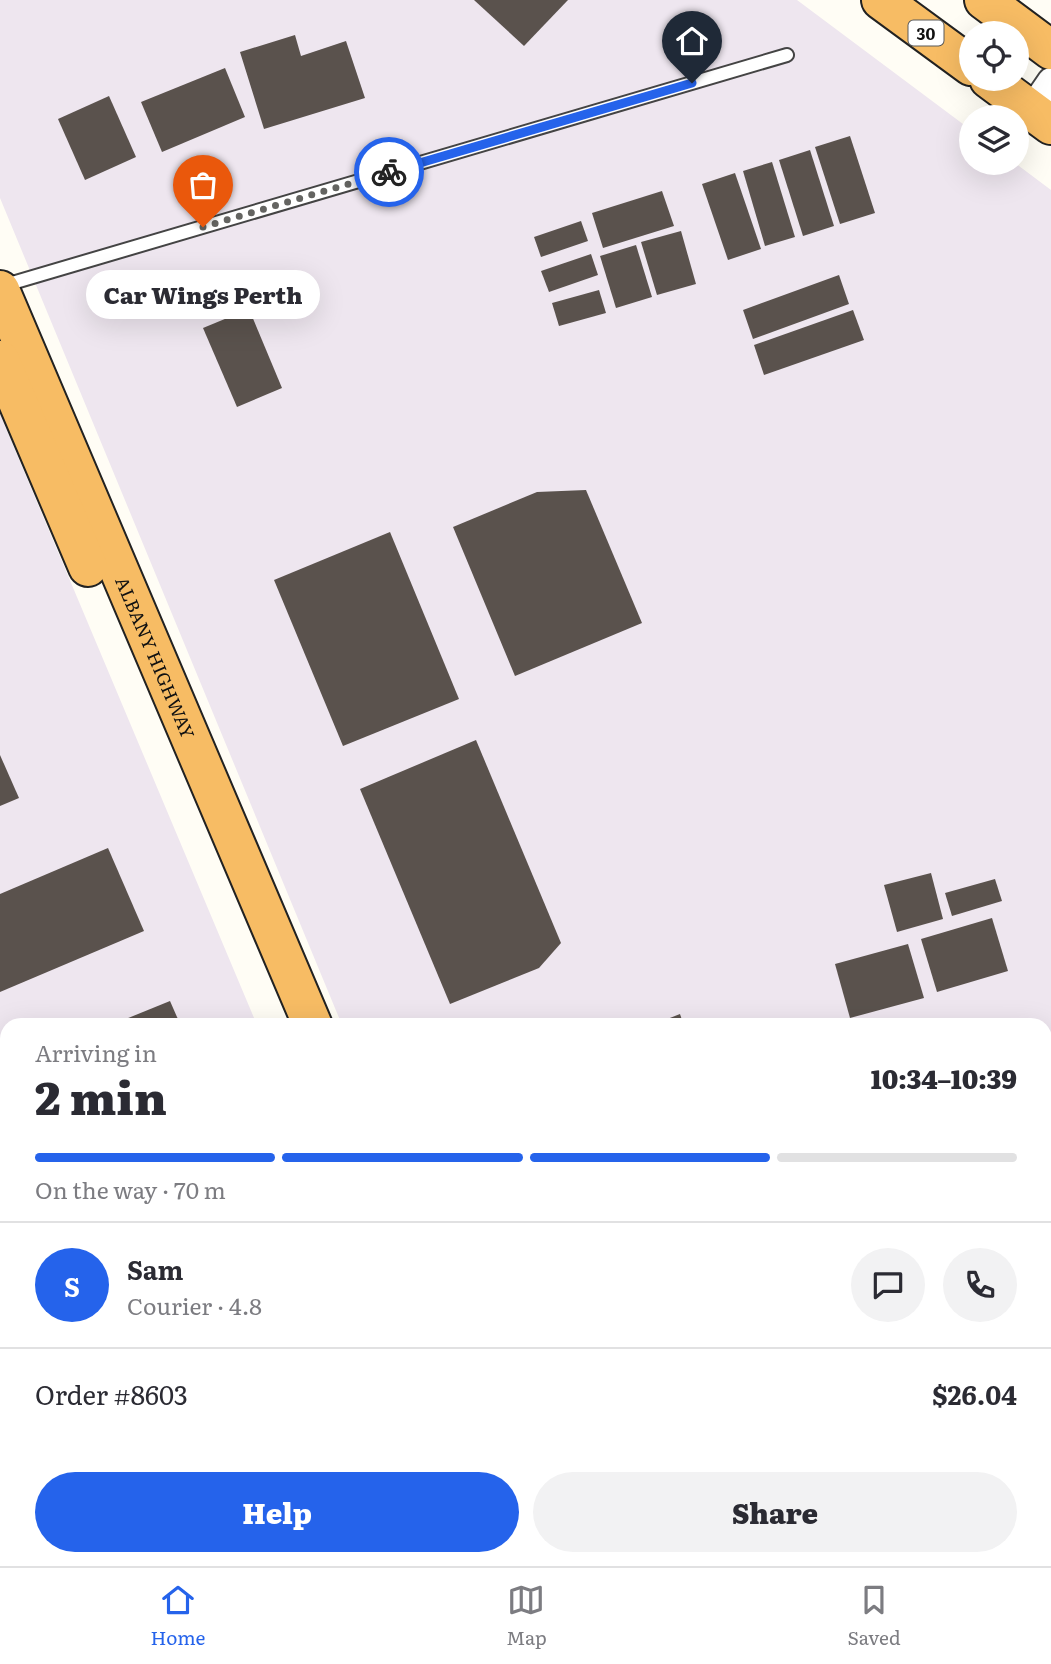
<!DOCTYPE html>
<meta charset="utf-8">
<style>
:root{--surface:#fff;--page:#f2f2f3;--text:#2b2b33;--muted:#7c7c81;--line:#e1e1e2;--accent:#2563eb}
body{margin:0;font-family:Literata,serif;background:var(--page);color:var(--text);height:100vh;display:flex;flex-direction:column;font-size:26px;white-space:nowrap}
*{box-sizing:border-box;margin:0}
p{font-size:23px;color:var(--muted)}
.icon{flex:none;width:38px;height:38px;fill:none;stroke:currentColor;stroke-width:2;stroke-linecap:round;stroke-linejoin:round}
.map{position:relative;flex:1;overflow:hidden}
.details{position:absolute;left:0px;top:1018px;width:1052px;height:548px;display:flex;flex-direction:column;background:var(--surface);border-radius:21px 21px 0 0;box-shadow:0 7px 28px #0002}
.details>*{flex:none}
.controls{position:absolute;left:959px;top:21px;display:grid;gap:14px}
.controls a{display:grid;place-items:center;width:70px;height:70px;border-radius:50%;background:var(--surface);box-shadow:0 7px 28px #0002;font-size:35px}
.pin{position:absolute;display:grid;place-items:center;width:60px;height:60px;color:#fff;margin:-72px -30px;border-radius:50% 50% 50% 0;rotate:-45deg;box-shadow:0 0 7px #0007}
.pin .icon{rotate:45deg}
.courier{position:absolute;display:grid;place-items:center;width:70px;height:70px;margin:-35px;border:5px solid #2563eb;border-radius:50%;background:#fff;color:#222;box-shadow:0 2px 9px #0007}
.bubble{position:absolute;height:49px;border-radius:24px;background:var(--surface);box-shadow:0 7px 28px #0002;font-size:23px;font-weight:800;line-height:49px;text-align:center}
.summary em{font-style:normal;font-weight:800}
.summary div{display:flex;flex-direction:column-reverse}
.summary{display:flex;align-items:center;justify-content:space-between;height:119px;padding:0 35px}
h1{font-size:46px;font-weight:800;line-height:52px}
.bar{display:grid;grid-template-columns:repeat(4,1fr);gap:10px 7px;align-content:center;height:84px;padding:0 35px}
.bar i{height:9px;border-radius:5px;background:var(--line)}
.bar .on{background:var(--accent)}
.bar p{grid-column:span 4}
.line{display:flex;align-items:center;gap:18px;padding:0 35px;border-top:2px solid var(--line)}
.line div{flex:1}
.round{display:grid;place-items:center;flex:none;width:74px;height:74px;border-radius:37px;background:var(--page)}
.button{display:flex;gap:14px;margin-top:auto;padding:14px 35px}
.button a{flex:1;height:80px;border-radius:42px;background:var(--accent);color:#fff;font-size:28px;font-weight:800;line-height:80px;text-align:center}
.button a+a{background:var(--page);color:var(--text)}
.tab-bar{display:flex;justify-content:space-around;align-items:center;height:98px;border-top:2px solid var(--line);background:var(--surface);font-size:19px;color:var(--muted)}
.tab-bar a{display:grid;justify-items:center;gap:4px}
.tab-bar .on{color:var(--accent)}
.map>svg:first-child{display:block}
</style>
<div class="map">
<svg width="1051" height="1566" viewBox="0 0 1051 1566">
<rect width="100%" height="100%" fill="#fffdf5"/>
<g fill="#eee6ef">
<polygon points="0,0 797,0 971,130 971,163 1015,163 1051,190 1051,1566 569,1566 566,1559 1045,1559 1045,1026 342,1025 0,198"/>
<polygon points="0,414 257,1025 7,1026 7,1559 477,1559 480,1566 0,1566"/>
</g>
<g fill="#5a524d">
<polygon points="474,0 568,0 524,46"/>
<polygon points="295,35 301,56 346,41 365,98 264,129 240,52"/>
<polygon points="225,68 245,117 162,152 141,102"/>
<polygon points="109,96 136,157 85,180 58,119"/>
<polygon points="850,136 875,213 840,224 815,147"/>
<polygon points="810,150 834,226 803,236 779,160"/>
<polygon points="772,162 795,237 765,246 743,171"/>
<polygon points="735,173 761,249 728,260 702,184"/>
<polygon points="662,191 674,226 603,248 592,213"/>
<polygon points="581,221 588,241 541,257 534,237"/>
<polygon points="681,231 696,284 657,295 641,242"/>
<polygon points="636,245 652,297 616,308 600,256"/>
<polygon points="591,254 598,275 549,292 541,271"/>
<polygon points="839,275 849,304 753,339 743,310"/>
<polygon points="599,290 606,313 559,326 552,303"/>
<polygon points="249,309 282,388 237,407 203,328"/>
<polygon points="853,310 864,340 764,375 754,345"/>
<polygon points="586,490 642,623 515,676 453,527 537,492"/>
<polygon points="390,532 459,699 343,746 274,580"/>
<polygon points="476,740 561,943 539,968 450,1004 360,789"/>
<polygon points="0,755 19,798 0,806"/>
<polygon points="108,848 144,931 0,992 0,894"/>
<polygon points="931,873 943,919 897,932 884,885"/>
<polygon points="995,879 1002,901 952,916 945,893"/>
<polygon points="992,918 1008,971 937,992 921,939"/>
<polygon points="908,944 924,998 850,1018 835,964"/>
<polygon points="170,1001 181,1026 111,1026 111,1025"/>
<polygon points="680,1014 684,1026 652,1026 652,1025"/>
<polygon points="7,1069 7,1163 0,1166 0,1072"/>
<polygon points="7,1170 7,1379 0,1382 0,1173"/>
<polygon points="1045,1418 1051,1433 1051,1525 1045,1511"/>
<polygon points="0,1469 7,1485 7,1559 20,1559 12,1566 0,1566"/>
</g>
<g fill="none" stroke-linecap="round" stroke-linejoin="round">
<defs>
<polyline id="service" points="2,286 787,55"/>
<g id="minor">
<polyline points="1031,110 1051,81"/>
<polyline points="1045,1081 1051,1080"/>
</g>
<g id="trunk">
<polyline points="881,0 971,66"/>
<polyline points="984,0 1051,50"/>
<polyline points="989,79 1051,125"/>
<path id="s1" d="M0 290 313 1026"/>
<polyline points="0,360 88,567"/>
<polyline points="511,1559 514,1566"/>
</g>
</defs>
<use href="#service" stroke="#444" stroke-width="16"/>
<use href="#minor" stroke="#444" stroke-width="30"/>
<use href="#trunk" stroke="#222" stroke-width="42"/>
<use href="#service" stroke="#fff" stroke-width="12"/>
<use href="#minor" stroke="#fff" stroke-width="26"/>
<use href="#trunk" stroke="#f7bc64" stroke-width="38"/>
</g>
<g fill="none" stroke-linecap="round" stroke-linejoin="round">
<polyline stroke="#646461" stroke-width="7" stroke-dasharray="0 12.6" points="203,227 389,172"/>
<polyline stroke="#2563eb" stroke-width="9" points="389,172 692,83"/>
</g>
<g text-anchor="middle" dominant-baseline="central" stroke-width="7" stroke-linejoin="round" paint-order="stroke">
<rect fill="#fff" stroke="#585858" stroke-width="2" x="908.5" y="20.5" width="35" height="25" rx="5"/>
<g font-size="16" font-weight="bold" fill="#111">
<text x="926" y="33">30</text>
</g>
<g font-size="18" fill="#111" stroke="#fff">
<text stroke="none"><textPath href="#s1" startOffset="399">ALBANY HIGHWAY</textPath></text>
</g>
</g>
</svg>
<div class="controls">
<a><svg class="icon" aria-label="locate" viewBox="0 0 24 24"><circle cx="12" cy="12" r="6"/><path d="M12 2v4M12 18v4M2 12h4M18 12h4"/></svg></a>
<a><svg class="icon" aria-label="layers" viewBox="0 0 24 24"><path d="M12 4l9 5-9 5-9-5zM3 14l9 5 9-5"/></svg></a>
</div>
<div class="pin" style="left:203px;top:227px;background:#ea580c"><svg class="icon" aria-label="bag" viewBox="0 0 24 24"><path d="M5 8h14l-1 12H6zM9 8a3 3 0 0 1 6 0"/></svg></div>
<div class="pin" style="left:692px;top:83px;background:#1f2937"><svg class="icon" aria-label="home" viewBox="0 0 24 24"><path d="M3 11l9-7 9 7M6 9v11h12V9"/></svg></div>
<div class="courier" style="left:389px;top:172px"><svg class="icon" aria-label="bike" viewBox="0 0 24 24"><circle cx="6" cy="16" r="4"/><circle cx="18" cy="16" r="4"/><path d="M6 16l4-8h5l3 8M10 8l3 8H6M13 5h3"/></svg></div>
<div class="bubble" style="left:86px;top:270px;width:234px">Car Wings Perth</div>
<section class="details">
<div class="summary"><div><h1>2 min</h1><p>Arriving in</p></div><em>10:34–10:39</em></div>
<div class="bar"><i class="on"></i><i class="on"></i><i class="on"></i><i></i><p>On the way · 70 m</p></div>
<div class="line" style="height:126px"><b class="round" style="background:var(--accent);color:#fff">S</b><div><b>Sam</b><p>Courier · 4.8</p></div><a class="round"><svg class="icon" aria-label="chat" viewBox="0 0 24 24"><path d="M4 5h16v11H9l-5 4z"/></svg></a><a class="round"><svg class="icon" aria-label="phone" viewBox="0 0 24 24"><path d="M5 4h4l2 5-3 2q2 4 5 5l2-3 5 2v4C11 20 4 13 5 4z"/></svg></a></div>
<div class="line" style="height:91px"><div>Order #8603</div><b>$26.04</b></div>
<div class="button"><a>Help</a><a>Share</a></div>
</section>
</div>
<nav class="tab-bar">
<a class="on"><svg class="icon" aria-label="home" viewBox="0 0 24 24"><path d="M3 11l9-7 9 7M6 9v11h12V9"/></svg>Home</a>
<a><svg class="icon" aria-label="map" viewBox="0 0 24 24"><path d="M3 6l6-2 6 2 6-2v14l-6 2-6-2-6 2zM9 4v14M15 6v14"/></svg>Map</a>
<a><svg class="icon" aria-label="saved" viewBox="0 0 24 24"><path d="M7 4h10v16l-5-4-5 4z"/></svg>Saved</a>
</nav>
